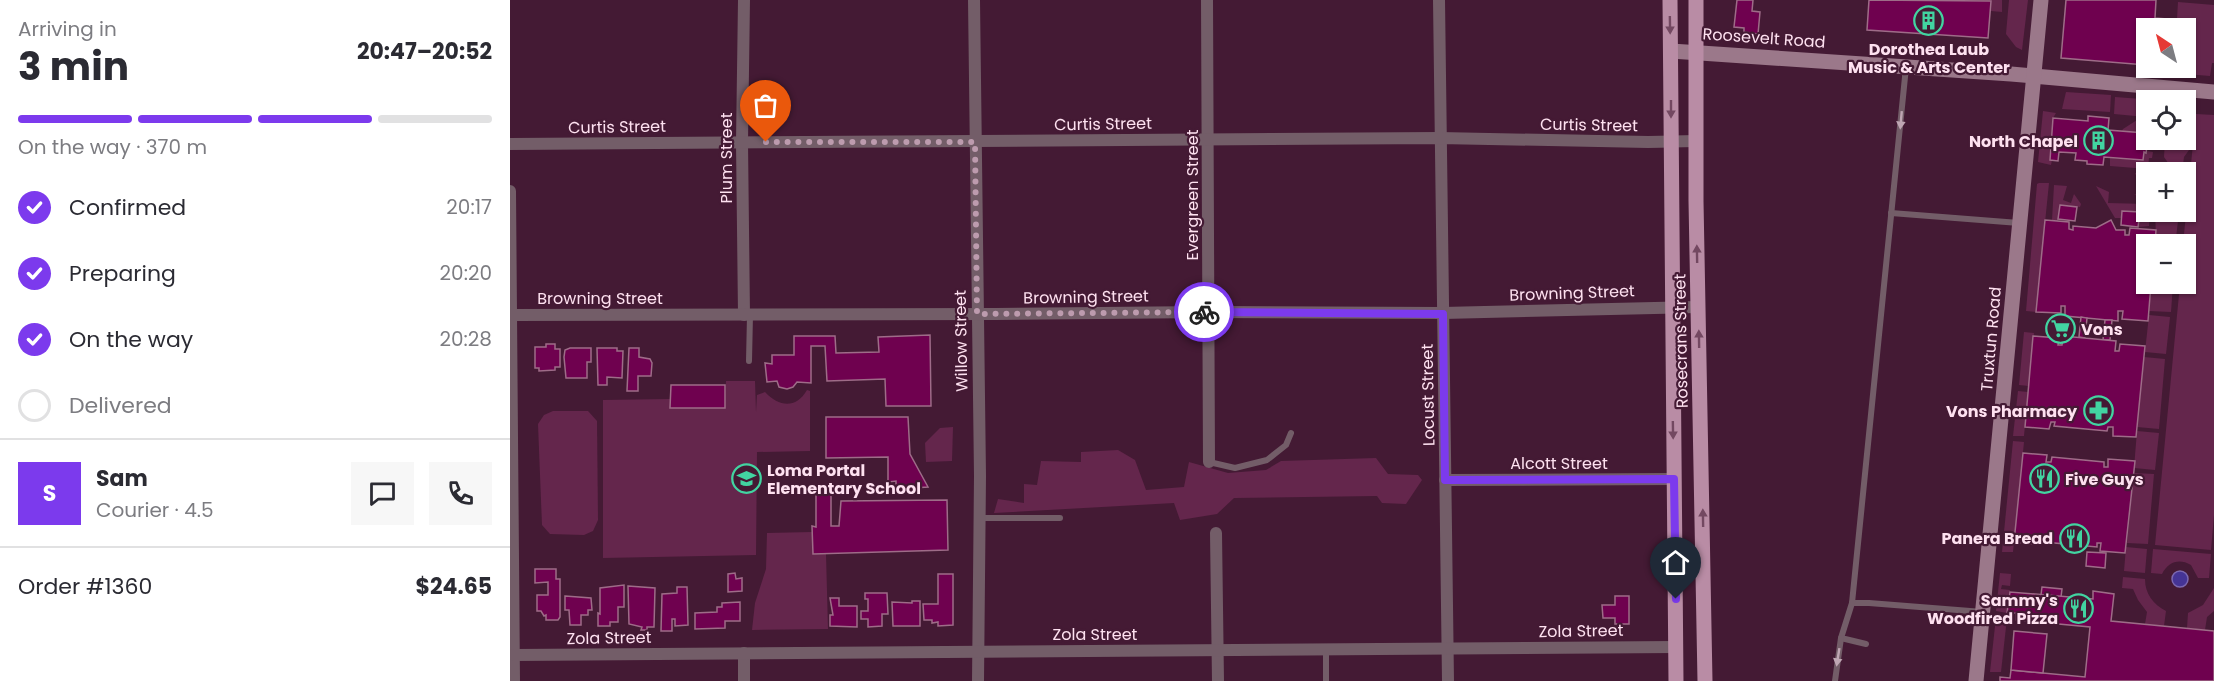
<!DOCTYPE html>
<meta charset="utf-8">
<style>
:root{--surface:#fff;--page:#f7f7f7;--text:#2b2b33;--muted:#7c7c81;--line:#e1e1e2;--accent:#7c3aed}
body{margin:0;font-family:Poppins,sans-serif;background:var(--page);color:var(--text);height:100vh;display:flex;flex-direction:column;font-size:22px;white-space:nowrap}
*{box-sizing:border-box;margin:0}
p{font-size:20px;color:var(--muted)}
.icon{flex:none;width:33px;height:33px;fill:none;stroke:currentColor;stroke-width:2;stroke-linecap:round;stroke-linejoin:round}
.map{position:relative;flex:1;overflow:hidden}
.sheet{display:flex;flex-direction:column;background:var(--surface);width:510px}
.sheet>*{flex:none}
.needle{width:39px;rotate:324deg}
.tools{position:absolute;left:1626px;top:18px;display:grid;gap:12px}
.tools a{display:grid;place-items:center;width:60px;height:60px;border-radius:0px;background:var(--surface);box-shadow:0 2px 4px #0004;font-size:30px}
.pin{position:absolute;display:grid;place-items:center;width:51px;height:51px;color:#fff;margin:-62px -26px;border-radius:50% 50% 50% 0;rotate:-45deg;box-shadow:0 0 6px #0007}
.pin .icon{rotate:45deg}
.courier{position:absolute;display:grid;place-items:center;width:60px;height:60px;margin:-30px;border:4px solid #7c3aed;border-radius:50%;background:#fff;color:#222;box-shadow:0 2px 8px #0007}
.overview em{font-style:normal;font-weight:700}
.overview div{display:flex;flex-direction:column-reverse}
.overview{display:flex;align-items:center;justify-content:space-between;height:102px;padding:0 18px}
h1{font-size:39px;font-weight:700;line-height:45px}
.bar{display:grid;grid-template-columns:repeat(4,1fr);gap:9px 6px;align-content:center;height:72px;padding:0 18px}
.bar i{height:8px;border-radius:4px;background:var(--line)}
.bar .selected{background:var(--accent)}
.bar p{grid-column:span 4}
.line{display:flex;align-items:center;gap:15px;padding:0 18px;border-top:2px solid var(--line)}
.line div{flex:1}
.round{display:grid;place-items:center;flex:none;width:63px;height:63px;border-radius:0px;background:var(--page)}
ol{padding:0 18px;list-style:none}
li{display:flex;align-items:center;gap:18px;height:66px}
li p{margin-inline-start:auto}
li .icon{padding:6px;border-radius:50%;background:var(--accent);color:#fff;stroke-width:4}
li:last-child{color:var(--muted)}
li i{width:33px;height:33px;border:3px solid var(--line);border-radius:50%}
main{display:flex;flex:1;min-height:0}
.map>svg:first-child{display:block}
</style>
<main>
<section class="sheet">
<div class="overview"><div><h1>3 min</h1><p>Arriving in</p></div><em>20:47–20:52</em></div>
<div class="bar"><i class="selected"></i><i class="selected"></i><i class="selected"></i><i></i><p>On the way · 370 m</p></div>
<ol>
<li><svg class="icon" aria-label="check" viewBox="0 0 24 24"><path d="M5 12l5 5 9-10"/></svg>Confirmed<p>20:17</p></li>
<li><svg class="icon" aria-label="check" viewBox="0 0 24 24"><path d="M5 12l5 5 9-10"/></svg>Preparing<p>20:20</p></li>
<li><svg class="icon" aria-label="check" viewBox="0 0 24 24"><path d="M5 12l5 5 9-10"/></svg>On the way<p>20:28</p></li>
<li><i></i>Delivered</li>
</ol>
<div class="line" style="height:108px"><b class="round" style="background:var(--accent);color:#fff">S</b><div><b>Sam</b><p>Courier · 4.5</p></div><a class="round"><svg class="icon" aria-label="chat" viewBox="0 0 24 24"><path d="M4 5h16v11H9l-5 4z"/></svg></a><a class="round"><svg class="icon" aria-label="phone" viewBox="0 0 24 24"><path d="M5 4h4l2 5-3 2q2 4 5 5l2-3 5 2v4C11 20 4 13 5 4z"/></svg></a></div>
<div class="line" style="height:78px"><div>Order #1360</div><b>$24.65</b></div>
</section>
<div class="map">
<svg width="1704" height="681" viewBox="0 0 1704 681">
<rect width="100%" height="100%" fill="#441a34"/>
<g fill="#64264c">
<polygon points="1468,0 1492,0 1492,12 1481,11 1481,1"/>
<polygon points="1499,0 1518,0 1512,50 1506,47 1496,34"/>
<polygon points="1668,2 1704,5 1704,63 1702,63 1700,76 1664,73 1664,68 1678,68 1681,21 1667,19"/>
<polygon points="1556,92 1601,95 1600,112 1552,109"/>
<polygon points="1605,97 1645,100 1636,100 1636,117 1604,114"/>
<polygon points="1533,111 1546,113 1543,118 1540,160 1542,160 1541,165 1528,162"/>
<polygon points="1686,114 1704,115 1704,515 1701,550 1645,545 1670,284 1676,284 1676,244 1673,244"/>
<polygon points="1627,120 1636,121 1636,140 1644,140 1643,143 1637,143 1637,140 1635,140 1635,133 1612,131 1613,129"/>
<polygon points="1655,140 1675,140 1679,150 1674,157 1672,172 1661,167 1654,157"/>
<polygon points="1637,151 1643,152 1642,158 1639,158 1638,169 1600,166 1600,158 1633,160 1634,152"/>
<polygon points="1625,173 1636,174 1636,196 1624,195 1631,192 1631,179 1627,178"/>
<polygon points="1529,183 1539,183 1526,312 1516,311 1527,184"/>
<polygon points="1544,185 1557,186 1553,200 1561,203 1564,194 1571,204 1570,207 1550,205 1548,221 1542,220"/>
<polygon points="1586,186 1599,192 1598,203 1636,204 1636,212 1640,212 1639,226 1628,227 1629,212 1613,211 1612,218 1605,218"/>
<polygon points="1645,212 1669,212 1666,238 1646,236"/>
<polygon points="1641,284 1663,284 1661,312 1639,311"/>
<polygon points="1639,315 1660,317 1656,354 1635,352"/>
<polygon points="1514,332 1524,333 1519,386 1509,385"/>
<polygon points="1634,357 1655,359 1649,429 1627,427"/>
<path d="M216 381H245L246 412 247 395 255 392C269 407 286 409 297 390L300 391V451L247 452 246 555 93 558V400L160 399V408H215Z"/>
<polygon points="1508,391 1518,392 1514,436 1503,436"/>
<polygon points="43,411 78,411 87,421 88,520 83,531 74,535 40,534 32,525 28,424 34,415"/>
<polygon points="443,427 442,461 416,462 415,443 430,428"/>
<polygon points="1627,431 1649,433 1645,470 1624,468"/>
<polygon points="1503,441 1514,442 1503,552 1492,552"/>
<polygon points="608,450 625,460 636,490 674,487 679,462 718,473 756,470 771,461 866,458 878,474 908,475 912,480 896,504 872,503 867,496 724,498 707,514 670,520 664,503 484,513 488,499 514,503 514,484 527,485 531,461 571,462 571,452"/>
<polygon points="1624,473 1644,474 1638,544 1617,543"/>
<polygon points="302,532 303,554 316,554 318,629 242,630 245,603 256,569 257,533"/>
<polygon points="1616,547 1637,549 1635,573 1614,571"/>
<path d="M1643 549 1701 554 1699 578H1688L1681 565C1669 558 1658 562 1652 574L1641 573Z"/>
<polygon points="1490,573 1501,574 1500,586 1492,585 1491,589 1500,590 1497,613 1486,611"/>
<path d="M1613 577 1635 579C1635 594 1643 604 1656 611L1654 626 1635 624 1637 612 1628 600 1623 589 1612 588Z"/>
<polygon points="1704,588 1704,611 1697,617 1695,630 1677,628 1678,613 1693,605"/>
<polygon points="1486,617 1497,618 1491,672 1480,672"/>
</g>
<circle fill="#453495" stroke="#7c68b0" stroke-width="1.5" cx="1670" cy="579" r="8"/>
<g fill="#6f014f" stroke="#9e6c88" stroke-width="1.5">
<polygon points="1227,0 1243,0 1242,11 1250,12 1248,34 1234,32 1234,28 1224,27"/>
<polygon points="1359,0 1481,1 1478,38 1357,30"/>
<polygon points="1556,0 1646,0 1645,18 1681,21 1677,68 1676,67 1676,28 1636,28 1636,65 1551,58"/>
<polygon points="1578,116 1599,118 1598,130 1635,133 1635,140 1638,140 1636,153 1634,152 1633,160 1594,157 1593,165 1577,164 1577,161 1565,160 1566,153 1549,152 1548,161 1540,160 1543,118 1578,121"/>
<polygon points="1550,205 1567,207 1565,221 1548,219"/>
<polygon points="1612,211 1630,212 1628,227 1611,225"/>
<polygon points="1535,220 1559,222 1559,229 1563,230 1563,226 1586,228 1601,220 1606,230 1615,230 1615,235 1619,235 1620,228 1646,230 1645,244 1636,244 1636,284 1641,284 1638,321 1612,319 1613,311 1608,311 1608,321 1555,316 1555,306 1551,306 1551,313 1526,312"/>
<polygon points="1571,317 1577,318 1575,338 1569,337"/>
<polygon points="1595,320 1602,320 1600,340 1593,340"/>
<polygon points="420,335 421,406 376,406 375,379 317,381 315,346 301,346 301,383 287,382 283,387 277,389 269,387 267,381 257,382 255,363 262,364 262,355 284,355 284,336 325,336 326,353 369,352 368,337"/>
<polygon points="1523,336 1549,338 1548,345 1552,345 1553,336 1606,341 1605,351 1609,351 1610,344 1635,346 1626,437 1603,436 1603,427 1598,427 1597,431 1544,426 1545,422 1541,422 1539,429 1515,427"/>
<polygon points="36,344 45,344 45,349 50,349 50,367 45,367 45,370 29,371 29,368 25,368 25,347 36,347"/>
<polygon points="60,348 81,348 81,362 77,362 77,378 56,378 54,357 55,350"/>
<polygon points="87,348 107,348 107,351 113,351 112,378 97,377 97,385 88,385"/>
<polygon points="119,348 129,348 129,357 140,359 142,363 141,376 128,376 128,391 117,391"/>
<polygon points="161,385 215,385 215,408 160,408"/>
<polygon points="316,417 398,417 400,454 418,487 386,489 386,481 378,482 378,457 316,458"/>
<polygon points="1513,453 1537,455 1536,462 1541,462 1542,457 1594,462 1594,467 1598,467 1598,459 1625,461 1615,553 1590,551 1591,543 1587,543 1587,547 1534,542 1534,537 1530,536 1529,545 1504,542"/>
<polygon points="321,491 321,526 329,526 331,501 437,500 438,550 303,554 302,526 306,527 306,492"/>
<polygon points="1577,552 1596,553 1595,568 1576,566"/>
<polygon points="25,569 46,569 46,579 50,579 50,617 48,620 36,620 36,615 34,616 31,611 27,611 27,595 38,595 38,582 25,583"/>
<polygon points="225,573 226,579 232,578 232,591 218,592 218,574"/>
<polygon points="428,574 443,574 443,625 428,626 428,622 422,623 422,620 414,620 413,604 428,604"/>
<polygon points="114,585 114,607 108,607 108,622 100,622 100,626 88,626 88,613 90,614 90,588"/>
<polygon points="118,586 145,588 144,627 137,627 137,630 131,630 132,627 119,624"/>
<polygon points="167,587 177,587 178,625 165,626 165,619 162,619 162,631 151,631 152,594 167,593"/>
<polygon points="1532,587 1552,589 1551,597 1531,595"/>
<polygon points="1583,591 1604,594 1601,621 1704,631 1704,681 1490,681 1490,677 1500,678 1501,670 1575,677 1580,627 1506,620 1506,613 1497,613 1500,592 1583,599"/>
<polygon points="355,593 377,593 378,614 372,614 372,626 358,627 358,619 351,619 351,611 358,611 358,599 355,599"/>
<polygon points="55,596 81,598 82,610 78,610 78,615 71,615 71,625 60,625 59,610 55,610"/>
<polygon points="1105,596 1119,596 1119,624 1105,624 1105,618 1093,618 1092,605 1105,605"/>
<polygon points="320,598 329,598 329,606 347,606 347,627 320,626 320,615 323,615"/>
<polygon points="402,601 410,601 410,626 383,626 382,602 402,603"/>
<polygon points="230,602 230,621 215,621 215,628 185,629 185,613 207,612 207,607 212,607 212,603"/>
<polygon points="1504,631 1537,634 1533,673 1501,670"/>
</g>
<g fill="none" stroke-linecap="round" stroke-linejoin="round">
<g stroke="#735d68" stroke-width="6">
<polyline points="1381,213 1509,223"/>
<polyline points="239,361 240,315"/>
<polyline points="699,462 725,468 757,460 776,445 781,433"/>
<polyline points="470,518 550,518"/>
<polyline points="1342,603 1359,603 1473,612"/>
<polyline points="1356,644 1331,638 1342,603 1396,67"/>
<polyline points="816,650 816,681"/>
<polyline points="1325,681 1331,638"/>
</g>
<g stroke="#735d68" stroke-width="12">
<polyline points="234,0 232,142 234,315"/>
<polyline points="464,0 470,476 468,681"/>
<polyline points="697,0 699,462"/>
<polyline points="929,0 938,681"/>
<polyline points="0,144 930,138 1138,142 1186,141"/>
<polyline points="0,191 4,681"/>
<polyline points="0,315 485,314 699,312 933,313 1188,307"/>
<polyline points="935,480 1164,479"/>
<polyline points="706,533 708,681"/>
<polyline points="234,653 234,681"/>
<polyline points="4,655 1166,647"/>
</g>
<g stroke="#9b788a" stroke-width="15">
<polyline points="1161,51 1501,74 1704,92"/>
<polyline points="1466,681 1531,0"/>
</g>
<g stroke="#b98ca5" stroke-width="15">
<polyline points="1160,0 1166,681"/>
<polyline points="1186,0 1186,201 1195,681"/>
</g>
</g>
<defs><path id="oneway-solid" d="M-6-.8H1V-3.2L6.5 0L1 3.2V.8H-6Z" transform="scale(1.5)"/></defs>
<g fill="#734861">
<use href="#oneway-solid" transform="translate(1160 25) rotate(89)"/>
<use href="#oneway-solid" transform="translate(1161 109) rotate(90)"/>
<use href="#oneway-solid" transform="translate(1187 254) rotate(-91)"/>
<use href="#oneway-solid" transform="translate(1189 339) rotate(-91)"/>
<use href="#oneway-solid" transform="translate(1163 430) rotate(89)"/>
<use href="#oneway-solid" transform="translate(1193 518) rotate(-91)"/>
</g>
<g fill="#bfa6b3">
<use href="#oneway-solid" transform="translate(1391 120) rotate(95)"/>
<use href="#oneway-solid" transform="translate(1328 657) rotate(99)"/>
</g>
<g fill="none" stroke-linecap="round" stroke-linejoin="round">
<polyline stroke="#bd9bae" stroke-width="6" stroke-dasharray="0 10.8" points="256,142 465,142 467,314 694,312"/>
<polyline stroke="#7c3aed" stroke-width="8" points="694,312 933,314 935,480 1164,479 1166,599"/>
</g>
<defs>
<symbol id="building-ring" viewBox="-11 -11 22 22"><circle r="9.5" fill="#441a34" stroke="#42d4a1" stroke-width="1.5"/><path d="M-4-6H4V6H1V3H-1V6H-4ZM-2.5-4.3h1.7v1.8h-1.7ZM.8-4.3h1.7v1.8H.8ZM-2.5-1h1.7V.8h-1.7ZM.8-1h1.7V.8H.8Z" fill="#42d4a1"/></symbol>
<symbol id="supermarket-ring" viewBox="-11 -11 22 22"><circle r="9.5" fill="#441a34" stroke="#42d4a1" stroke-width="1.5"/><path d="M-6-5.5h2.5l.6 2H6L4.5 2H-2.5L-4.4-4H-6ZM-1.5 3.2a1.3 1.3 0 1 0 .1 0ZM3 3.2a1.3 1.3 0 1 0 .1 0Z" fill="#42d4a1"/></symbol>
<symbol id="pharmacy-ring" viewBox="-11 -11 22 22"><circle r="9.5" fill="#441a34" stroke="#42d4a1" stroke-width="1.5"/><path d="M-2-6h4v4h4v4h-4v4h-4v-4h-4v-4h4Z" fill="#42d4a1"/></symbol>
<symbol id="school-ring" viewBox="-11 -11 22 22"><circle r="9.5" fill="#441a34" stroke="#42d4a1" stroke-width="1.5"/><path d="M0-5L7-2L0 1L-7-2ZM-4 1L0 2.5L4 1V4Q0 6-4 4Z" fill="#42d4a1"/></symbol>
<symbol id="restaurant-ring" viewBox="-11 -11 22 22"><circle r="9.5" fill="#441a34" stroke="#42d4a1" stroke-width="1.5"/><path d="M-5-6h1v4h1v-4h1v4h1v-4h1v5L-1.5 .5V6h-2V.5L-5-1ZM5-6V6H3V1.5H1.5Q1.5-4 5-6Z" fill="#42d4a1"/></symbol>
</defs>
<g fill-rule="evenodd">
<use href="#building-ring" x="1402" y="4" width="33" height="33"/>
<use href="#building-ring" x="1572" y="124" width="33" height="33"/>
<use href="#supermarket-ring" x="1534" y="312" width="33" height="33"/>
<use href="#pharmacy-ring" x="1572" y="394" width="33" height="33"/>
<use href="#school-ring" x="220" y="462" width="33" height="33"/>
<use href="#restaurant-ring" x="1518" y="462" width="33" height="33"/>
<use href="#restaurant-ring" x="1548" y="522" width="33" height="33"/>
<use href="#restaurant-ring" x="1552" y="592" width="33" height="33"/>
</g>
<g text-anchor="middle" dominant-baseline="central" stroke-width="4.5" stroke-linejoin="round" paint-order="stroke">
<g font-size="16" fill="#fee1f0" stroke="#441a34">
<text transform="translate(1254 38) rotate(4)">Roosevelt Road</text>
<text transform="translate(593 124) rotate(-1)">Curtis Street</text>
<text transform="translate(1079 125) rotate(1)">Curtis Street</text>
<text transform="translate(107 127) rotate(-1)">Curtis Street</text>
<text transform="translate(216 158) rotate(-90)">Plum Street</text>
<text transform="translate(682 195) rotate(-90)">Evergreen Street</text>
<text transform="translate(1062 293) rotate(-2)">Browning Street</text>
<text transform="translate(576 297) rotate(-1)">Browning Street</text>
<text x="90" y="298">Browning Street</text>
<text transform="translate(1481 339) rotate(-85)">Truxtun Road</text>
<text transform="translate(451 341) rotate(-91)">Willow Street</text>
<text transform="translate(1171 341) rotate(-91)">Rosecrans Street</text>
<text transform="translate(918 395) rotate(-91)">Locust Street</text>
<text x="1049" y="463">Alcott Street</text>
<text transform="translate(1071 631) rotate(-1)">Zola Street</text>
<text x="585" y="634">Zola Street</text>
<text transform="translate(99 638) rotate(-1)">Zola Street</text>
</g>
<g font-size="16" font-weight="bold" fill="#fee1f0" stroke="#441a34" text-anchor="end">
<text x="1419" y="49" text-anchor="middle">Dorothea Laub<tspan x="1419" dy="18">Music &amp; Arts Center</tspan></text>
<text x="1568" y="141">North Chapel</text>
<text x="1571" y="329" text-anchor="start">Vons</text>
<text x="1567" y="411">Vons Pharmacy</text>
<text x="257" y="470" text-anchor="start">Loma Portal<tspan x="257" dy="18">Elementary School</tspan></text>
<text x="1555" y="479" text-anchor="start">Five Guys</text>
<text x="1543" y="538">Panera Bread</text>
<text x="1548" y="600">Sammy's<tspan x="1548" dy="18">Woodfired Pizza</tspan></text>
</g>
</g>
</svg>
<div class="tools">
<a><svg class="needle" viewBox="-14 -14 28 28"><path d="M0-13l5 13h-10z" fill="#e53935"/><path d="M0 13l5-13h-10z" fill="#7c7c81"/></svg></a>
<a><svg class="icon" aria-label="locate" viewBox="0 0 24 24"><circle cx="12" cy="12" r="6"/><path d="M12 2v4M12 18v4M2 12h4M18 12h4"/></svg></a>
<a>+</a>
<a>−</a>
</div>
<div class="pin" style="left:256px;top:142px;background:#ea580c"><svg class="icon" aria-label="bag" viewBox="0 0 24 24"><path d="M5 8h14l-1 12H6zM9 8a3 3 0 0 1 6 0"/></svg></div>
<div class="pin" style="left:1166px;top:599px;background:#1f2937"><svg class="icon" aria-label="home" viewBox="0 0 24 24"><path d="M3 11l9-7 9 7M6 9v11h12V9"/></svg></div>
<div class="courier" style="left:694px;top:312px"><svg class="icon" aria-label="bike" viewBox="0 0 24 24"><circle cx="6" cy="16" r="4"/><circle cx="18" cy="16" r="4"/><path d="M6 16l4-8h5l3 8M10 8l3 8H6M13 5h3"/></svg></div>
</div>
</main>
